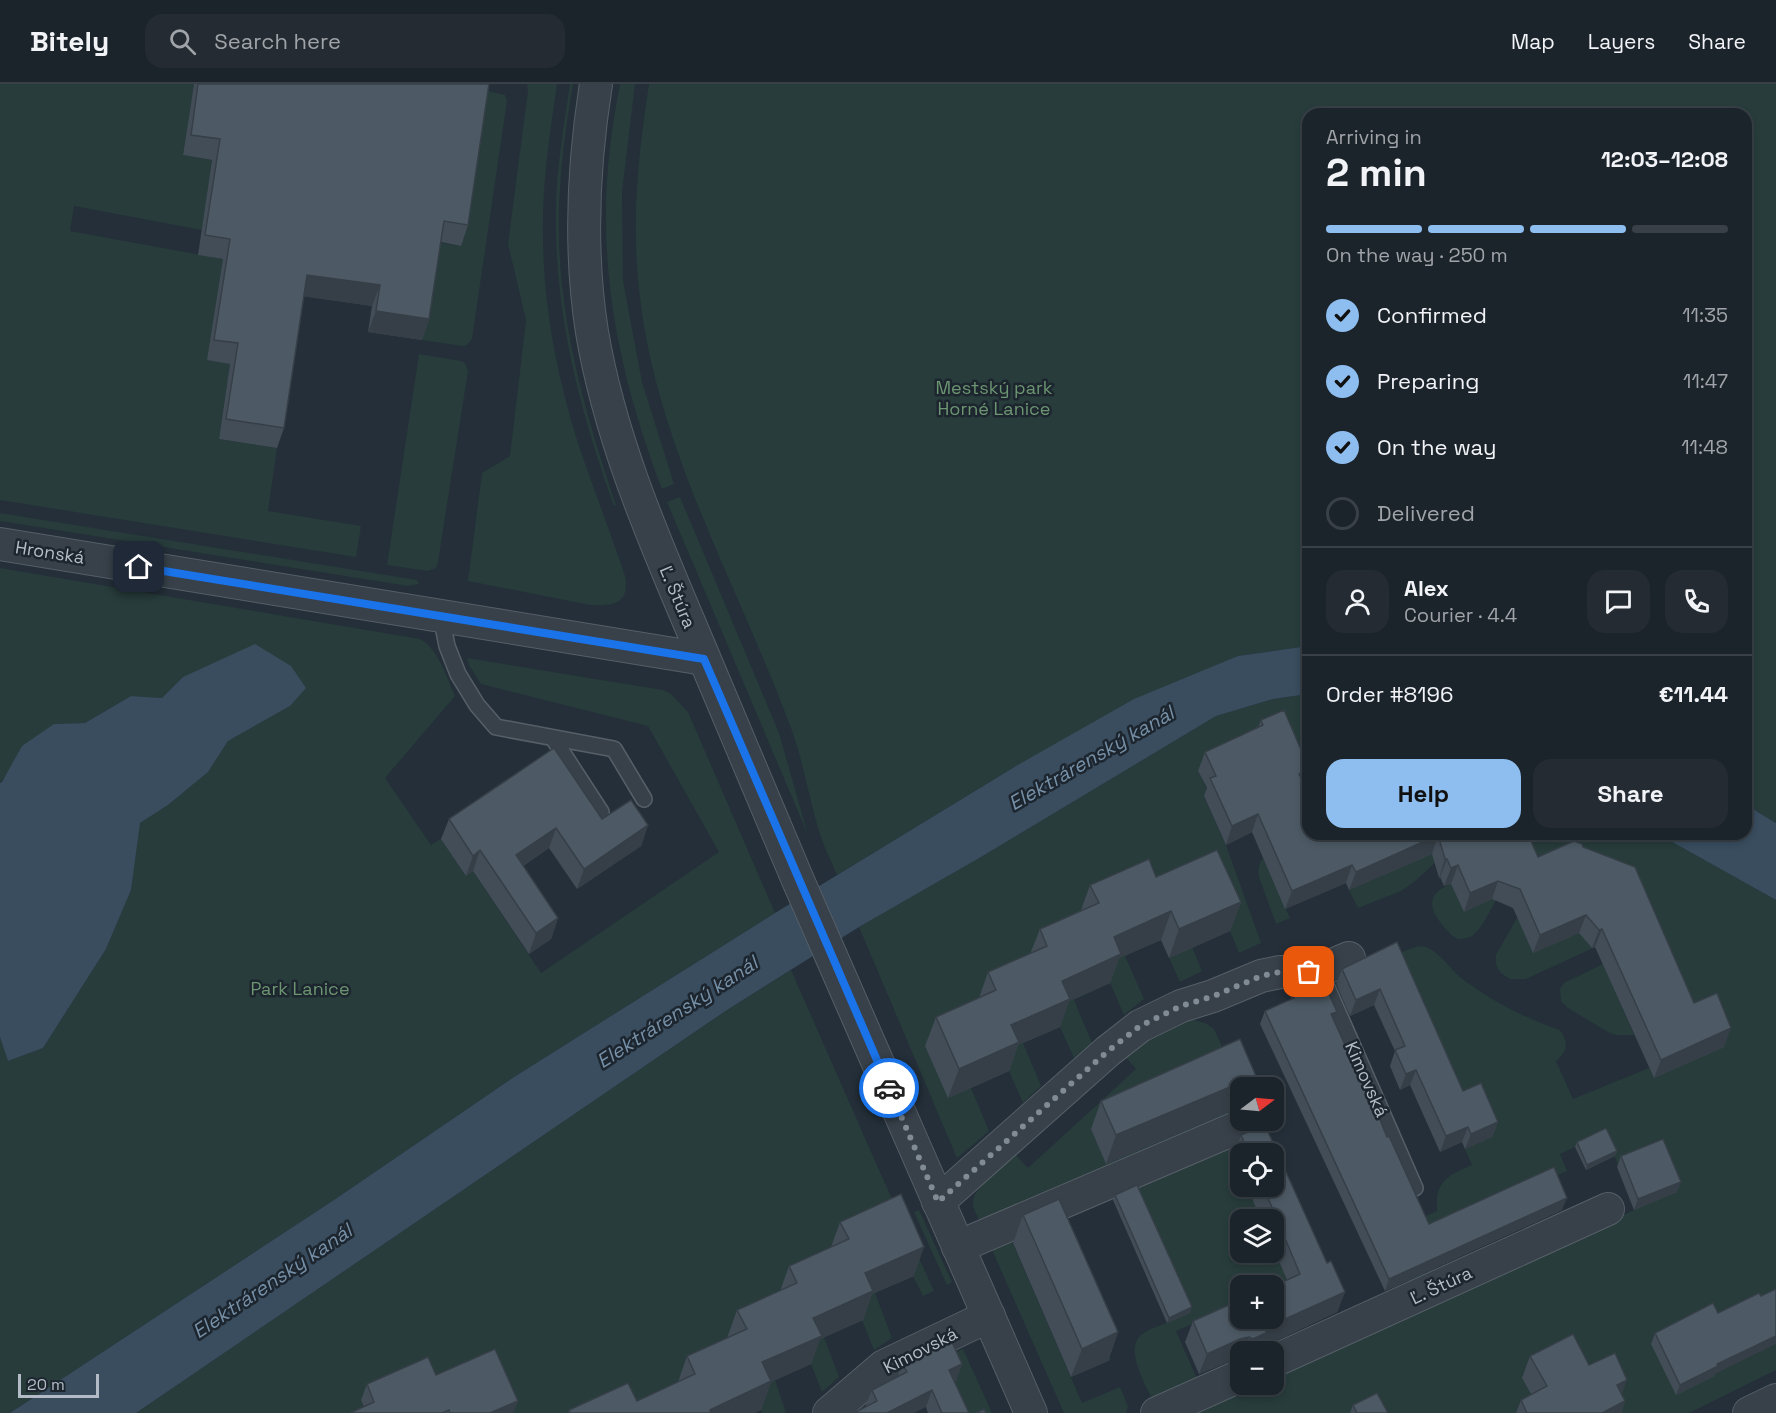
<!DOCTYPE html>
<meta charset="utf-8">
<style>
:root{--surface:#1b232b;--page:#242b33;--text:#f1f3f6;--muted:#a0a4a9;--line:#394047;--accent:#8ebeef}
body{margin:0;font-family:"Space Grotesk",sans-serif;background:var(--page);color:var(--text);height:100vh;display:flex;flex-direction:column;font-size:22px;white-space:nowrap}
*{box-sizing:border-box;margin:0}
p{font-size:20px;color:var(--muted)}
.icon{flex:none;width:33px;height:33px;fill:none;stroke:currentColor;stroke-width:2;stroke-linecap:round;stroke-linejoin:round}
.map{position:relative;flex:1;overflow:hidden}
.drawer{position:absolute;left:1302px;top:24px;width:450px;height:732px;display:flex;flex-direction:column;background:var(--surface);border-radius:18px;box-shadow:0 3px 9px #0003,0 0 0 2px var(--line)}
.drawer>*{flex:none}
.needle{width:39px;rotate:74deg}
.buttons{position:absolute;left:1230px;top:993px;display:grid;gap:12px}
.buttons a{display:grid;place-items:center;width:54px;height:54px;border-radius:12px;background:var(--surface);box-shadow:0 3px 9px #0003,0 0 0 2px var(--line);font-size:30px}
.scale{position:absolute;left:18px;bottom:15px;width:81px;box-sizing:border-box;padding-left:6px;border:3px solid #b3bcc6;border-top:0;font-size:16px;line-height:21px;white-space:nowrap;color:#b3bcc6;-webkit-text-stroke:4px #1d262f;paint-order:stroke}
.pin{position:absolute;display:grid;place-items:center;width:51px;height:51px;color:#fff;margin:-26px;border-radius:12px;box-shadow:0 3px 9px #0006}
.courier{position:absolute;display:grid;place-items:center;width:60px;height:60px;margin:-30px;border:4px solid #1a73e8;border-radius:50%;background:#fff;color:#222;box-shadow:0 2px 8px #0007}
.head em{font-style:normal;font-weight:600}
.head div{display:flex;flex-direction:column-reverse}
.head{display:flex;align-items:center;justify-content:space-between;height:102px;padding:0 24px}
h1{font-size:39px;font-weight:600;line-height:45px}
.bar{display:grid;grid-template-columns:repeat(4,1fr);gap:9px 6px;align-content:center;height:72px;padding:0 24px}
.bar i{height:8px;border-radius:4px;background:var(--line)}
.bar .active{background:var(--accent)}
.bar p{grid-column:span 4}
.line{display:flex;align-items:center;gap:15px;padding:0 24px;border-top:2px solid var(--line)}
.line div{flex:1}
.round{display:grid;place-items:center;flex:none;width:63px;height:63px;border-radius:18px;background:var(--page)}
ol{padding:0 24px;list-style:none}
li{display:flex;align-items:center;gap:18px;height:66px}
li p{margin-inline-start:auto}
li .icon{padding:6px;border-radius:50%;background:var(--accent);color:#111;stroke-width:4}
li:last-child{color:var(--muted)}
li i{width:33px;height:33px;border:3px solid var(--line);border-radius:50%}
.cta{display:flex;gap:12px;margin-top:auto;padding:12px 24px}
.cta a{flex:1;height:69px;border-radius:18px;background:var(--accent);color:#111;font-size:24px;font-weight:600;line-height:69px;text-align:center}
.cta a+a{background:var(--page);color:var(--text)}
header{display:flex;align-items:center;gap:36px;box-sizing:border-box;height:84px;padding:0 30px;background:var(--surface);border-bottom:2px solid var(--line)}
header strong{font-size:28px}
nav{display:flex;gap:33px;margin-inline-start:auto;font-size:21px}
.search{width:420px;height:54px;background:var(--page);display:flex;align-items:center;gap:15px;box-sizing:border-box;padding:0 21px;border-radius:18px;color:var(--muted);font-size:22px}
.map>svg:first-child{display:block}
</style>
<header>
<strong>Bitely</strong>
<div class="search"><svg class="icon" aria-label="search" viewBox="0 0 24 24"><circle cx="10" cy="10" r="6"/><path d="M15 15l6 6"/></svg>Search here</div>
<nav><a>Map</a><a>Layers</a><a>Share</a></nav>
</header>
<div class="map">
<svg width="1776" height="1329" viewBox="0 0 1776 1329">
<rect width="100%" height="100%" fill="#242f39"/>
<g fill="#273c3b">
<polygon points="0,0 194,0 183,71 212,76 202,146 74,122 70,147 223,175 230,280 219,355 277,364 268,427 361,442 356,473 0,416"/>
<path d="M527 0H557C550 50 542 99 543 149 543 223 558 298 581 368 595 409 611 450 625 492 630 520 614 522 590 521L468 497 482 389 510 372 526 236 508 160 528 7Z"/>
<path d="M570 0H573C566 42 560 84 559 127 556 228 584 326 616 421L614 422C580 327 554 229 556 127 556 85 564 42 570 0Z"/>
<path d="M620 0H635L622 108 623 197 642 298 674 400 662 405C630 321 607 232 606 141 605 94 611 46 620 0Z"/>
<path d="M649 0H1776V739L1746 721V30H1308V562L1238 572 1016 682 837 791C832 778 825 766 821 753 809 717 804 679 791 644 736 496 651 354 638 194 632 127 639 66 649 0Z"/>
<polygon points="483,6 505,11 507,17 472,255 467,261 462,262 422,256 436,158 460,162"/>
<polygon points="419,270 461,277 465,279 468,287 438,478 436,484 428,487 387,481"/>
<polygon points="680,413 779,649 808,751 667,418"/>
<polygon points="0,429 417,496 419,500 408,502 0,437"/>
<path d="M0 484 420 555C438 564 447 594 455 612L385 694 431 761 441 755 473 787 541 889 719 768 648 642 481 600 469 581 467 574 663 606 671 610 688 628 775 829 514 993 334 1116 10 1329H0V953L8 977 43 964 106 865 131 806 139 739 168 721 208 688 228 657 290 622 183 593 162 614 131 612 85 639 54 640 0 699Z"/>
<polygon points="1308,610 1308,690 1291,653 1198,687 1209,710 1204,713 1226,761 1261,859 1239,869 1230,847 1192,863 1202,887 1180,898 1161,856 1125,872 1144,915 1124,931 1110,899 1074,916 1092,959 1074,974 1060,943 1023,959 1041,1002 1023,1019 1009,987 971,1004 989,1047 957,1074 859,843 981,773 1216,632 1273,615"/>
<path d="M1513 750H1658L1776 816V1286L1689 1329H1189L1252 1301 1274 1300V1291L1634 1126 1615 1073 1604 1049 1560 1070 1567 1087 1417 1155 1435 1193 1411 1204 1386 1150 1437 1127C1435 1097 1447 1092 1472 1081L1465 1065 1458 1022 1391 873C1401 869 1416 860 1426 863 1440 868 1450 885 1461 894 1492 917 1524 934 1560 946 1569 959 1568 967 1556 977L1573 1015 1649 984 1654 994 1686 937Z"/>
<polygon points="1437,767 1435,779 1414,798 1401,807 1358,824 1349,806"/>
<path d="M1263 774 1290 834 1276 840 1259 793C1258 785 1258 781 1263 774Z"/>
<path d="M1451 800 1464 827 1498 812C1492 823 1482 845 1472 852 1469 854 1462 855 1458 855 1452 853 1448 847 1444 843 1428 824 1426 810 1451 800Z"/>
<polygon points="1517,834 1587,845 1595,863 1526,895 1510,895 1501,889 1498,885 1496,880 1496,871"/>
<polygon points="1603,880 1634,951 1616,951 1608,948 1568,924 1561,917 1560,905 1564,899"/>
<polygon points="791,886 879,1086 934,1207 923,1212 913,1192 875,1209 892,1254 874,1266 862,1236 824,1253 839,1293 822,1308 811,1280 775,1296 786,1329 762,1329 761,1326 754,1329 511,1329 361,1316 367,1329 136,1329 724,928"/>
<path d="M1187 934 1205 939 1214 945 1241 1003 1240 1028 980 1137C977 1131 973 1125 973 1118 974 1103 1003 1081 1015 1070L1028 1084 1136 985 1123 970 1134 960Z"/>
<path d="M1252 1050 1234 1072 1240 1088V1102L1247 1103 1262 1135 1240 1136V1168H1274V1162L1312 1187 1274 1204V1202H1240V1219L1176 1247 1198 1297 1153 1317C1146 1301 1124 1266 1141 1251 1148 1245 1159 1242 1167 1239L1133 1101Z"/>
<polygon points="919,1126 952,1198 947,1201 914,1128"/>
<polygon points="1047,1133 1111,1276 1108,1277 1046,1138 1011,1155 1082,1319 1120,1303 1128,1322 1126,1329 1064,1329 989,1159"/>
<polygon points="963,1265 992,1329 954,1329 943,1303 945,1273"/>
</g>
<g fill="#394d5f">
<polygon points="255,560 291,582 306,604 290,622 228,657 208,688 168,721 140,739 131,806 106,865 43,964 8,977 0,953 0,699 2,698 22,662 54,640 85,639 131,612 162,614 183,593"/>
<polygon points="1308,562 1308,610 1273,615 1216,632 981,773 859,843 724,928 136,1329 10,1329 334,1116 514,993 775,829 1016,682 1134,615 1238,572"/>
<polygon points="1746,721 1776,739 1776,816 1658,750 1746,750"/>
</g>
<g fill="none" stroke-linecap="round" stroke-linejoin="round">
<defs>
<g id="lane">
<polyline points="441,532 447,562 458,590 477,621 496,643 614,665 644,715"/>
<polyline points="553,654 601,728"/>
<polyline points="1319,885 1415,1104"/>
</g>
<g id="street">
<path d="M596 0C583 82 579 165 592 248 609 349 649 444 689 538 725 623 761 709 797 794 875 972 953 1151 1031 1329"/>
<polyline points="0,460 704,575"/>
<polyline points="938,1118 1108,967 1140,942 1181,922 1213,912 1261,892 1280,888 1309,888 1328,883 1349,874"/>
<polyline points="958,1163 1255,1036"/>
<polyline points="1274,1277 1608,1125"/>
<polyline points="829,1329 884,1282 989,1232"/>
<polyline points="1157,1329 1240,1292"/>
<polyline points="1749,1329 1776,1316"/>
</g>
</defs>
<use href="#lane" stroke="#565f68" stroke-width="18"/>
<use href="#street" stroke="#565f68" stroke-width="34"/>
<use href="#lane" stroke="#38414a" stroke-width="15"/>
<use href="#street" stroke="#38414a" stroke-width="32"/>
</g>
<g fill="#424d57">
<polygon points="194,0 489,0 468,141 461,162 441,158 429,235 422,256 368,248 372,222 304,212 284,344 277,364 219,355 230,280 207,276 223,175 198,171 212,76 183,71"/>
<polygon points="1261,636 1304,700 1308,750 1528,750 1538,773 1583,763 1724,963 1654,994 1595,863 1592,864 1579,849 1533,869 1513,824 1492,815 1464,828 1451,800 1444,802 1440,793 1439,794 1432,770 1349,806 1346,799 1285,825 1252,748 1226,761 1204,712 1207,704 1198,687 1205,668 1258,643"/>
<polygon points="449,735 602,735 648,741 641,762 577,805 549,764 523,782 558,834 551,855 529,870 473,787 466,792 441,755"/>
<polygon points="1156,793 1241,818 1230,847 1169,874 1161,856 1119,874 1110,899 1069,917 1060,943 1018,961 1009,987 948,1014 925,962 936,933 979,914 988,888 1030,870 1040,845 1081,826 1090,801"/>
<polygon points="1397,858 1463,1007 1498,1038 1492,1053 1465,1065 1462,1058 1440,1068 1410,1001 1400,1006 1390,982 1395,967 1374,921 1350,932 1336,900 1342,885"/>
<polygon points="1292,911 1337,928 1334,936 1387,1053 1429,1140 1562,1126 1385,1207 1260,940 1265,927 1291,915"/>
<polygon points="1240,1004 1240,1023 1106,1080 1091,1045 1101,1017"/>
<polygon points="1265,1041 1327,1179 1331,1177 1345,1208 1337,1228 1267,1261 1259,1268 1240,1268 1240,1274 1233,1276 1199,1290 1185,1258 1193,1237 1240,1216 1240,1234 1274,1234 1274,1202 1287,1196 1274,1165 1274,1136 1261,1136 1247,1102 1274,1102 1274,1070 1240,1070 1240,1088 1234,1072 1241,1051"/>
<polygon points="1577,1058 1617,1067 1615,1072 1586,1086 1575,1063"/>
<polygon points="1621,1072 1677,1108 1634,1126 1617,1083"/>
<polygon points="1115,1111 1190,1229 1167,1239 1113,1116"/>
<polygon points="1023,1131 1118,1248 1108,1277 1071,1293 1013,1159"/>
<polygon points="840,1138 914,1192 872,1210 863,1236 820,1255 811,1280 771,1298 761,1326 754,1329 568,1329 569,1326 637,1317 678,1298 687,1272 727,1254 737,1226 780,1207 789,1182 831,1163"/>
<polygon points="1655,1249 1715,1290 1714,1292 1676,1311 1651,1260"/>
<polygon points="1530,1272 1589,1281 1622,1311 1625,1317 1621,1329 1516,1329 1521,1316 1531,1310 1522,1294"/>
<polygon points="902,1279 962,1280 956,1297 954,1297 969,1329 928,1329 926,1323 865,1323 872,1306 898,1292"/>
<polygon points="436,1291 518,1317 513,1329 350,1329 364,1323 361,1316 367,1300"/>
<polygon points="1353,1321 1388,1329 1350,1329"/>
</g>
<g fill="#363f47">
<polygon points="307,191 380,201 372,222 300,212"/>
<polygon points="376,227 429,235 422,256 368,248"/>
<polygon points="1308,686 1308,690 1303,704 1299,690"/>
<polygon points="1258,730 1252,748 1226,761 1232,742"/>
<polygon points="648,741 641,762 577,805 584,785"/>
<polygon points="556,744 549,764 508,791 516,771"/>
<polygon points="1438,751 1432,770 1349,806 1356,788"/>
<polygon points="480,766 473,787 466,792 473,772"/>
<polygon points="1445,775 1447,775 1440,793 1439,794"/>
<polygon points="1352,781 1346,799 1285,825 1292,807"/>
<polygon points="1458,781 1451,800 1444,802 1451,784"/>
<polygon points="1498,797 1492,815 1464,828 1470,809"/>
<polygon points="1241,818 1230,847 1169,874 1179,845"/>
<polygon points="1171,827 1161,856 1119,874 1110,899 1069,917 1060,943 1018,961 1009,987 948,1014 959,985 1114,853"/>
<polygon points="1586,831 1579,849 1533,869 1540,851"/>
<polygon points="558,834 551,855 529,870 536,849"/>
<polygon points="1602,845 1595,863 1592,864 1599,846"/>
<polygon points="1380,905 1374,921 1350,932 1356,916"/>
<polygon points="1337,928 1332,940 1331,930"/>
<polygon points="1731,944 1724,963 1654,994 1661,976"/>
<polygon points="1416,986 1410,1001 1400,1006 1406,990"/>
<polygon points="1256,992 1252,1004 1240,1004 1240,1023 1106,1080 1116,1051"/>
<polygon points="1498,1038 1492,1053 1465,1065 1471,1050"/>
<polygon points="1468,1043 1462,1058 1440,1068 1446,1052"/>
<polygon points="1617,1067 1615,1072 1586,1086 1587,1081"/>
<polygon points="1681,1098 1677,1108 1634,1126 1638,1115"/>
<polygon points="1567,1114 1562,1126 1385,1207 1389,1195"/>
<polygon points="924,1163 914,1192 872,1210 863,1236 820,1255 811,1280 771,1298 761,1326 754,1329 709,1329 710,1326 762,1278 865,1189"/>
<polygon points="1345,1208 1337,1228 1267,1261 1259,1268 1248,1268 1253,1255 1274,1240"/>
<polygon points="1192,1223 1190,1229 1167,1239 1169,1234"/>
<polygon points="1118,1248 1108,1277 1071,1293 1082,1265"/>
<polygon points="1776,1252 1776,1260 1715,1290 1714,1292 1676,1311 1680,1301 1717,1280"/>
<polygon points="1249,1253 1244,1268 1240,1268 1240,1274 1233,1276 1199,1290 1207,1270 1240,1255"/>
<polygon points="962,1280 956,1297 943,1303 949,1286"/>
<polygon points="1627,1296 1619,1319 1617,1301"/>
<polygon points="932,1306 926,1323 914,1329 887,1329"/>
<polygon points="518,1317 513,1329 490,1329"/>
<polygon points="1625,1317 1621,1329 1602,1329"/>
</g>
<g fill="#4d5a65" stroke="#363f47" stroke-width="1.5">
<polygon points="198,0 489,0 468,141 444,137 429,235 376,227 380,201 307,191 284,344 226,335 238,259 214,256 230,155 205,151 220,55 191,51"/>
<polygon points="1284,626 1308,682 1308,686 1299,690 1308,706 1308,750 1528,750 1538,773 1574,757 1582,760 1583,763 1635,783 1694,919 1717,909 1731,944 1661,976 1602,845 1599,846 1586,831 1540,851 1520,805 1498,797 1470,809 1458,781 1451,784 1447,775 1445,775 1438,751 1356,788 1352,781 1292,807 1258,730 1232,742 1210,694 1216,692 1205,668 1263,641 1261,636"/>
<polygon points="554,664 602,735 631,716 648,741 584,785 556,744 516,771 558,834 536,849 480,766 473,772 449,735"/>
<polygon points="1217,766 1241,818 1179,845 1171,827 1114,853 1121,870 1062,897 1070,915 1011,941 1019,958 959,985 936,933 996,906 988,888 1047,862 1040,845 1099,819 1090,801 1149,775 1156,793"/>
<polygon points="1397,858 1463,1007 1481,999 1498,1038 1471,1050 1468,1043 1446,1052 1416,986 1406,990 1395,966 1405,962 1380,905 1356,916 1342,885"/>
<polygon points="1323,896 1337,928 1331,930 1366,1007 1368,1006 1387,1053 1389,1052 1429,1140 1554,1083 1567,1114 1389,1195 1265,927 1294,914 1292,911"/>
<polygon points="1240,955 1256,992 1116,1051 1101,1017"/>
<polygon points="1265,1041 1327,1179 1331,1177 1345,1208 1274,1240 1267,1245 1266,1249 1253,1255 1249,1253 1240,1255 1207,1270 1193,1237 1240,1216 1240,1234 1274,1234 1274,1202 1300,1190 1263,1102 1274,1102 1274,1070 1249,1070 1241,1051"/>
<polygon points="1606,1044 1617,1067 1587,1081 1577,1058"/>
<polygon points="1663,1055 1681,1098 1638,1115 1621,1072"/>
<polygon points="1137,1101 1192,1223 1169,1234 1115,1111"/>
<polygon points="901,1110 924,1163 865,1189 873,1207 813,1234 822,1252 762,1278 771,1297 710,1326 711,1329 570,1329 569,1326 628,1299 637,1317 695,1290 687,1272 747,1245 737,1226 797,1199 789,1182 849,1155 840,1138"/>
<polygon points="1059,1115 1118,1248 1082,1265 1023,1131"/>
<polygon points="1776,1205 1776,1252 1717,1280 1718,1282 1680,1301 1655,1249 1713,1219 1718,1229 1759,1209 1761,1212"/>
<polygon points="1573,1250 1589,1281 1615,1269 1627,1296 1617,1301 1625,1317 1602,1329 1527,1329 1521,1316 1547,1302 1530,1272"/>
<polygon points="951,1256 962,1280 949,1286 969,1329 942,1329 932,1306 887,1329 854,1329 877,1317 872,1306 907,1288 902,1279"/>
<polygon points="495,1265 518,1317 490,1329 450,1329 449,1326 442,1329 350,1329 374,1318 367,1300 428,1273 436,1291"/>
<polygon points="1377,1309 1388,1329 1357,1329 1353,1321"/>
<polygon points="984,1325 986,1329 976,1329"/>
</g>
<g fill="none" stroke-linecap="round" stroke-linejoin="round">
<polyline stroke="#818b95" stroke-width="6" stroke-dasharray="0 10.8" points="889,1004 938,1118 1108,967 1140,942 1181,922 1214,912 1261,892 1280,888 1309,888"/>
<polyline stroke="#1a73e8" stroke-width="8" points="139,483 704,575 889,1004"/>
</g>
<g text-anchor="middle" dominant-baseline="central" stroke-width="5" stroke-linejoin="round" paint-order="stroke">
<g font-size="18" fill="#6c9571" stroke="#1d262f">
<text x="994" y="303">Mestský park<tspan x="994" dy="21">Horné Lanice</tspan></text>
<text x="300" y="904">Park Lanice</text>
</g>
<g font-size="18" fill="#b3bcc6" stroke="#1d262f">
<text transform="translate(50 468) rotate(9)">Hronská</text>
<text transform="translate(678 513) rotate(67)">Ľ. Štúra</text>
<text transform="translate(1367 995) rotate(66)">Kimovská</text>
<text transform="translate(1441 1201) rotate(-25)">Ľ. Štúra</text>
<text transform="translate(920 1266) rotate(-27)">Kimovská</text>
</g>
<g font-size="20" font-style="italic" fill="#7690a7" stroke="#1d262f">
<text transform="translate(1091 674) rotate(-30)">Elektrárenský kanál</text>
<text transform="translate(677 928) rotate(-33)">Elektrárenský kanál</text>
<text transform="translate(272 1197) rotate(-34)">Elektrárenský kanál</text>
</g>
</g>
</svg>
<div class="buttons">
<a><svg class="needle" viewBox="-14 -14 28 28"><path d="M0-13l5 13h-10z" fill="#e53935"/><path d="M0 13l5-13h-10z" fill="#a0a4a9"/></svg></a>
<a><svg class="icon" aria-label="locate" viewBox="0 0 24 24"><circle cx="12" cy="12" r="6"/><path d="M12 2v4M12 18v4M2 12h4M18 12h4"/></svg></a>
<a><svg class="icon" aria-label="layers" viewBox="0 0 24 24"><path d="M12 4l9 5-9 5-9-5zM3 14l9 5 9-5"/></svg></a>
<a>+</a>
<a>−</a>
</div>
<div class="scale">20 m</div>
<div class="pin" style="left:1309px;top:888px;background:#ea580c"><svg class="icon" aria-label="bag" viewBox="0 0 24 24"><path d="M5 8h14l-1 12H6zM9 8a3 3 0 0 1 6 0"/></svg></div>
<div class="pin" style="left:139px;top:483px;background:#1f2937"><svg class="icon" aria-label="home" viewBox="0 0 24 24"><path d="M3 11l9-7 9 7M6 9v11h12V9"/></svg></div>
<div class="courier" style="left:889px;top:1004px"><svg class="icon" aria-label="car" viewBox="0 0 24 24"><path d="M5 17H2v-5l4-1 3-4h7l3 4 3 1v5h-3M9 17h6M6 11h13"/><circle cx="7" cy="17" r="2"/><circle cx="17" cy="17" r="2"/></svg></div>
<section class="drawer">
<div class="head"><div><h1>2 min</h1><p>Arriving in</p></div><em>12:03–12:08</em></div>
<div class="bar"><i class="active"></i><i class="active"></i><i class="active"></i><i></i><p>On the way · 250 m</p></div>
<ol>
<li><svg class="icon" aria-label="check" viewBox="0 0 24 24"><path d="M5 12l5 5 9-10"/></svg>Confirmed<p>11:35</p></li>
<li><svg class="icon" aria-label="check" viewBox="0 0 24 24"><path d="M5 12l5 5 9-10"/></svg>Preparing<p>11:47</p></li>
<li><svg class="icon" aria-label="check" viewBox="0 0 24 24"><path d="M5 12l5 5 9-10"/></svg>On the way<p>11:48</p></li>
<li><i></i>Delivered</li>
</ol>
<div class="line" style="height:108px"><a class="round"><svg class="icon" aria-label="person" viewBox="0 0 24 24"><circle cx="12" cy="8" r="4"/><path d="M4 21q1-7 8-7t8 7"/></svg></a><div><b>Alex</b><p>Courier · 4.4</p></div><a class="round"><svg class="icon" aria-label="chat" viewBox="0 0 24 24"><path d="M4 5h16v11H9l-5 4z"/></svg></a><a class="round"><svg class="icon" aria-label="phone" viewBox="0 0 24 24"><path d="M5 4h4l2 5-3 2q2 4 5 5l2-3 5 2v4C11 20 4 13 5 4z"/></svg></a></div>
<div class="line" style="height:78px"><div>Order #8196</div><b>€11.44</b></div>
<div class="cta"><a>Help</a><a>Share</a></div>
</section>
</div>
